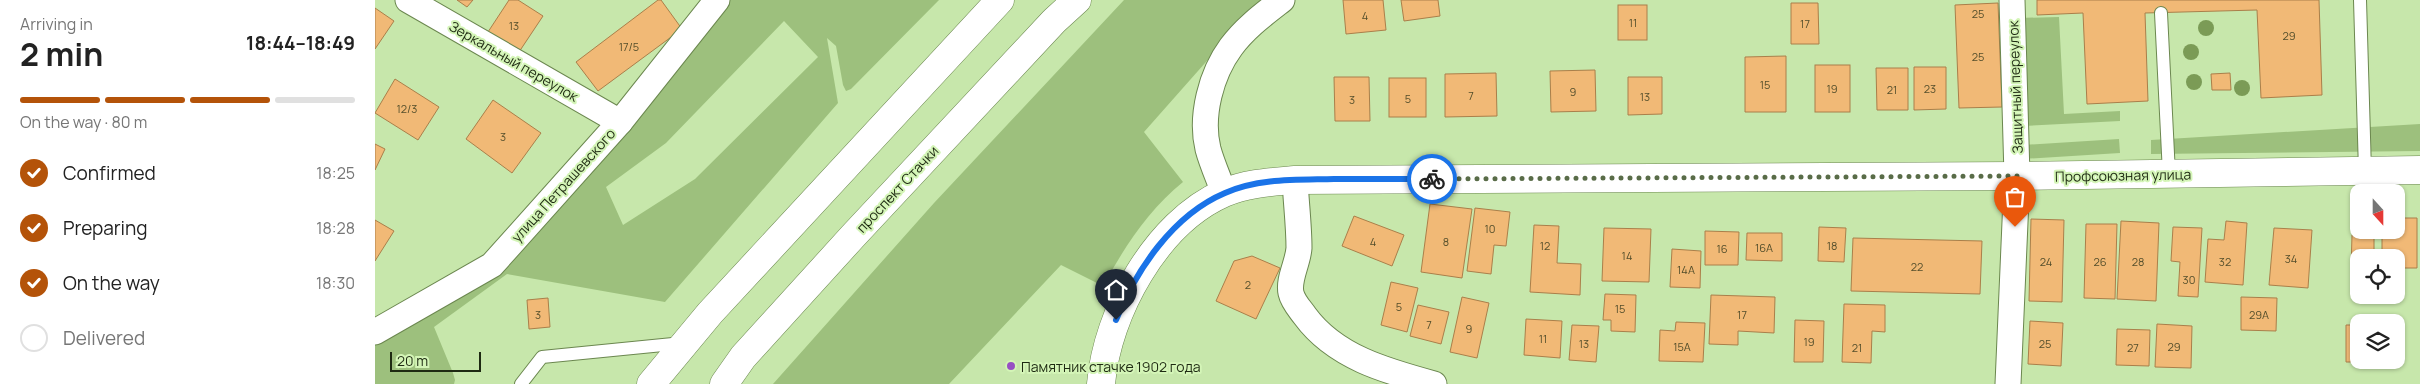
<!DOCTYPE html>
<meta charset="utf-8">
<style>
:root{--surface:#fff;--page:#f6f6f6;--text:#222;--muted:#767676;--line:#e0e0e0;--accent:#b45309}
body{margin:0;font-family:Manrope,sans-serif;background:var(--page);color:var(--text);height:100vh;display:flex;flex-direction:column;font-size:19px;white-space:nowrap}
*{box-sizing:border-box;margin:0}
p{font-size:16px;color:var(--muted)}
.icon{flex:none;width:28px;height:28px;fill:none;stroke:currentColor;stroke-width:2;stroke-linecap:round;stroke-linejoin:round}
.map{position:relative;flex:1;overflow:hidden}
.details{display:flex;flex-direction:column;background:var(--surface);width:375px}
.details>*{flex:none}
.needle{width:32px;rotate:159deg}
.controls{position:absolute;left:1975px;top:184px;display:grid;gap:10px}
.controls a{display:grid;place-items:center;width:55px;height:55px;border-radius:10px;background:var(--surface);box-shadow:0 1px 4px #0004;font-size:25px}
.scale{position:absolute;left:15px;bottom:12px;width:91px;box-sizing:border-box;padding-left:5px;border:2px solid #1e2a12;border-top:0;font-size:14px;line-height:18px;white-space:nowrap;color:#1e2a12;-webkit-text-stroke:4px #d4f5b7;paint-order:stroke}
.pin{position:absolute;display:grid;place-items:center;width:42px;height:42px;color:#fff;margin:-51px -21px;border-radius:50% 50% 50% 0;rotate:-45deg;box-shadow:0 0 5px #0007}
.pin .icon{rotate:45deg}
.courier{position:absolute;display:grid;place-items:center;width:50px;height:50px;margin:-25px;border:4px solid #1a73e8;border-radius:50%;background:#fff;color:#222;box-shadow:0 1px 6px #0007}
.headline em{font-style:normal;font-weight:700}
.headline div{display:flex;flex-direction:column-reverse}
.headline{display:flex;align-items:center;justify-content:space-between;height:85px;padding:0 20px}
h1{font-size:32px;font-weight:700;line-height:38px}
.bar{display:grid;grid-template-columns:repeat(4,1fr);gap:8px 5px;align-content:center;height:60px;padding:0 20px}
.bar i{height:6px;border-radius:4px;background:var(--line)}
.bar .on{background:var(--accent)}
.bar p{grid-column:span 4}
ol{padding:0 20px;list-style:none}
li{display:flex;align-items:center;gap:15px;height:55px}
li p{margin-inline-start:auto}
li .icon{padding:5px;border-radius:50%;background:var(--accent);color:#fff;stroke-width:4}
li:last-child{color:var(--muted)}
li i{width:28px;height:28px;border:2px solid var(--line);border-radius:50%}
main{display:flex;flex:1;min-height:0}
.map>svg:first-child{display:block}
</style>
<main>
<section class="details">
<div class="headline"><div><h1>2 min</h1><p>Arriving in</p></div><em>18:44–18:49</em></div>
<div class="bar"><i class="on"></i><i class="on"></i><i class="on"></i><i></i><p>On the way · 80 m</p></div>
<ol>
<li><svg class="icon" aria-label="check" viewBox="0 0 24 24"><path d="M5 12l5 5 9-10"/></svg>Confirmed<p>18:25</p></li>
<li><svg class="icon" aria-label="check" viewBox="0 0 24 24"><path d="M5 12l5 5 9-10"/></svg>Preparing<p>18:28</p></li>
<li><svg class="icon" aria-label="check" viewBox="0 0 24 24"><path d="M5 12l5 5 9-10"/></svg>On the way<p>18:30</p></li>
<li><i></i>Delivered</li>
</ol>
</section>
<div class="map">
<svg width="2045" height="384" viewBox="0 0 2045 384">
<rect width="100%" height="100%" fill="#c7e7ab"/>
<g fill="#9dc07d" fill-rule="evenodd">
<path d="M354 0H564L476 89 471 91 468 85 461 46 452 38 463 103 290 302 132 274 59 327 78 373 80 380 79 384H0V336L119 267ZM409 21 443 57 320 179 248 225 231 187 291 143Z"/>
<path d="M749 0H893L861 28 769 132 808 182C773 210 749 248 728 286L686 265 574 384H398L559 203Z"/>
<polygon points="1684,17 1689,114 1745,111 1745,121 1648,126 1643,18"/>
<polygon points="2045,124 2045,151 1776,154 1776,140"/>
<polygon points="1744,139 1745,153 1647,159 1647,145"/>
</g>
<g fill="#f1b976" stroke="#aa7f4a">
<polygon points="82,0 98,0 92,7"/>
<polygon points="134,0 143,0 168,16 142,55 111,35"/>
<polygon points="283,0 286,0 307,29 223,91 201,62"/>
<polygon points="968,0 1008,0 1011,30 971,34"/>
<polygon points="1026,0 1063,0 1065,16 1029,21"/>
<polygon points="1662,0 1944,0 1947,95 1886,98 1882,10 1770,13 1773,101 1712,104 1708,13 1662,15"/>
<polygon points="1416,3 1443,3 1444,44 1416,44"/>
<polygon points="1623,3 1627,107 1584,108 1580,5"/>
<rect x="1243" y="5" width="29" height="35"/>
<polygon points="0,8 19,21 0,49"/>
<polygon points="1411,56 1411,112 1370,112 1370,57"/>
<rect x="1440" y="65" width="35" height="47"/>
<polygon points="1539,67 1571,67 1571,109 1539,110"/>
<polygon points="1501,68 1533,68 1533,110 1502,110"/>
<polygon points="1220,70 1221,111 1176,112 1175,71"/>
<polygon points="1121,73 1122,116 1070,117 1070,74"/>
<polygon points="1855,73 1856,90 1837,90 1836,74"/>
<polygon points="959,77 994,77 995,121 960,121"/>
<polygon points="1253,77 1287,77 1287,114 1253,115"/>
<rect x="1014" y="78" width="37" height="39"/>
<polygon points="20,79 64,107 43,140 0,113"/>
<polygon points="118,100 166,133 137,173 91,139"/>
<polygon points="0,144 10,149 0,170"/>
<polygon points="1055,204 1097,209 1087,278 1046,272"/>
<polygon points="1100,208 1135,212 1131,246 1119,245 1116,274 1092,271"/>
<polygon points="979,216 1029,235 1017,266 967,246"/>
<polygon points="2021,218 2042,218 2042,268 2021,268 2021,258 2007,258 2007,230 2021,230"/>
<polygon points="1656,219 1689,220 1687,302 1654,301"/>
<polygon points="0,220 19,231 0,261"/>
<polygon points="1746,221 1784,223 1781,301 1742,299"/>
<polygon points="1851,221 1872,223 1868,285 1830,282 1833,239 1849,240"/>
<polygon points="1711,224 1742,224 1740,299 1709,298"/>
<polygon points="1159,225 1184,226 1182,263 1206,264 1205,295 1155,292"/>
<polygon points="1444,227 1471,228 1469,262 1443,261"/>
<polygon points="1798,227 1827,228 1823,297 1803,296 1805,262 1796,261"/>
<polygon points="1229,228 1276,229 1274,282 1227,281"/>
<polygon points="1899,228 1937,230 1933,288 1894,285"/>
<polygon points="1330,231 1364,232 1363,265 1330,265"/>
<polygon points="1372,233 1407,233 1407,261 1371,260"/>
<polygon points="1977,235 1999,235 1999,258 1984,258 1984,271 1976,271"/>
<polygon points="1478,238 1607,241 1605,294 1476,291"/>
<polygon points="1297,249 1326,251 1325,288 1295,287"/>
<polygon points="877,256 905,268 881,319 841,301 859,261"/>
<polygon points="1016,282 1043,288 1032,332 1006,325"/>
<polygon points="1230,294 1261,295 1260,332 1236,331 1236,320 1228,320"/>
<polygon points="1336,295 1400,297 1399,333 1363,331 1363,345 1334,344"/>
<polygon points="1087,297 1114,303 1102,358 1075,352"/>
<polygon points="1866,297 1902,298 1901,331 1866,330"/>
<polygon points="173,298 175,327 154,329 152,300"/>
<polygon points="1469,304 1510,305 1510,332 1497,331 1496,363 1467,362"/>
<polygon points="1043,305 1074,312 1066,344 1035,336"/>
<polygon points="1151,319 1187,321 1185,358 1149,355"/>
<polygon points="1420,320 1449,321 1448,362 1419,362"/>
<polygon points="1655,321 1688,323 1686,366 1653,364"/>
<polygon points="1301,322 1330,323 1328,362 1284,361 1285,330 1300,331"/>
<polygon points="1782,324 1817,326 1816,368 1780,367"/>
<polygon points="1197,325 1224,326 1221,362 1194,360"/>
<polygon points="1971,325 1984,325 1984,360 2002,360 2002,362 1971,362"/>
<polygon points="1742,329 1775,330 1774,366 1741,365"/>
</g>
<g fill="none" stroke-linecap="round" stroke-linejoin="round">
<defs>
<g id="lane">
<polyline points="1985,0 1990,171"/>
<polyline points="1786,13 1794,174"/>
<polyline points="146,384 167,357 308,343"/>
</g>
<g id="street">
<polyline points="33,0 245,122"/>
<path d="M920 180C921 202 924 226 924 248 923 263 913 279 916 293 918 302 925 309 930 316 960 357 1011 371 1059 384"/>
<path d="M849 193C844 179 837 164 833 149 825 116 836 74 856 47 870 28 889 14 907 0"/>
<polyline points="0,332 117,265 245,122 342,0"/>
<polyline points="1633,384 1642,176 1637,0"/>
</g>
<path id="secondary" d="M726 384C732 313 781 223 849 193 872 183 897 182 920 180L1642 176 2045 170"/>
<g id="primary">
<polyline points="276,384 335,313 625,0"/>
<polyline points="349,384 368,357 478,236 679,21 702,0"/>
</g>
</defs>
<use href="#lane" stroke="#6b874f" stroke-width="14"/>
<use href="#street" stroke="#6b874f" stroke-width="27"/>
<use href="#secondary" stroke="#6b874f" stroke-width="29"/>
<use href="#primary" stroke="#6b874f" stroke-width="29"/>
<use href="#lane" stroke="#fff" stroke-width="12"/>
<use href="#street" stroke="#fff" stroke-width="25"/>
<use href="#secondary" stroke="#fff" stroke-width="28"/>
<use href="#primary" stroke="#fff" stroke-width="28"/>
</g>
<g fill="#7b9b56">
<circle cx="1831" cy="28" r="8"/>
<circle cx="1816" cy="52" r="8"/>
<circle cx="1819" cy="82" r="8"/>
<circle cx="1867" cy="88" r="8"/>
</g>
<g fill="none" stroke-linecap="round" stroke-linejoin="round">
<polyline stroke="#596c48" stroke-width="5" stroke-dasharray="0 9" points="1057,179 1642,176 1640,227"/>
<path stroke="#1a73e8" stroke-width="6" d="M741 320C761 270 798 215 850 193 884 178 922 180 959 179 992 179 1024 179 1057 179"/>
</g>
<circle fill="#9750c3" stroke="#d4f5b7" stroke-width="2" cx="636" cy="366" r="5"/>
<g text-anchor="middle" dominant-baseline="central" stroke-width="4" stroke-linejoin="round" paint-order="stroke">
<g font-size="11" fill="#534e2b">
<text x="1603" y="13">25</text>
<text x="990" y="15">4</text>
<text x="1258" y="22">11</text>
<text x="1430" y="23">17</text>
<text x="139" y="25">13</text>
<text x="1914" y="35">29</text>
<text x="254" y="46">17/5</text>
<text x="1603" y="56">25</text>
<text x="1390" y="84">15</text>
<text x="1457" y="88">19</text>
<text x="1555" y="88">23</text>
<text x="1517" y="89">21</text>
<text x="1198" y="91">9</text>
<text x="1096" y="95">7</text>
<text x="1270" y="96">13</text>
<text x="1033" y="98">5</text>
<text x="977" y="99">3</text>
<text x="32" y="108">12/3</text>
<text x="128" y="136">3</text>
<text x="1115" y="228">10</text>
<text x="998" y="241">4</text>
<text x="1071" y="241">8</text>
<text x="1170" y="245">12</text>
<text x="1457" y="245">18</text>
<text x="1389" y="247">16А</text>
<text x="1347" y="248">16</text>
<text x="1252" y="255">14</text>
<text x="1916" y="258">34</text>
<text x="1671" y="261">24</text>
<text x="1725" y="261">26</text>
<text x="1763" y="261">28</text>
<text x="1850" y="261">32</text>
<text x="1542" y="266">22</text>
<text x="1311" y="269">14А</text>
<text x="1814" y="279">30</text>
<text x="873" y="284">2</text>
<text x="1024" y="306">5</text>
<text x="1245" y="308">15</text>
<text x="163" y="314">3</text>
<text x="1367" y="314">17</text>
<text x="1884" y="314">29А</text>
<text x="1054" y="324">7</text>
<text x="1094" y="328">9</text>
<text x="1168" y="338">11</text>
<text x="1434" y="341">19</text>
<text x="1209" y="343">13</text>
<text x="1670" y="343">25</text>
<text x="1307" y="346">15А</text>
<text x="1799" y="346">29</text>
<text x="1482" y="347">21</text>
<text x="1758" y="347">27</text>
</g>
<g font-size="14" fill="#1e2a12" stroke="#d4f5b7">
<text transform="translate(139 61) rotate(30)">Зеркальный переулок</text>
<text transform="translate(1640 87) rotate(-92)">Защитный переулок</text>
<text transform="translate(1748 175) rotate(-1)">Профсоюзная улица</text>
<text transform="translate(188 185) rotate(-48)">улица Петрашевского</text>
<text transform="translate(522 189) rotate(-47)">проспект Стачки</text>
</g>
<g font-size="14" fill="#1e2a12" stroke="#d4f5b7" text-anchor="start">
<text x="646" y="366">Памятник стачке 1902 года</text>
</g>
</g>
</svg>
<div class="controls">
<a><svg class="needle" viewBox="-14 -14 28 28"><path d="M0-13l5 13h-10z" fill="#e53935"/><path d="M0 13l5-13h-10z" fill="#767676"/></svg></a>
<a><svg class="icon" aria-label="locate" viewBox="0 0 24 24"><circle cx="12" cy="12" r="6"/><path d="M12 2v4M12 18v4M2 12h4M18 12h4"/></svg></a>
<a><svg class="icon" aria-label="layers" viewBox="0 0 24 24"><path d="M12 4l9 5-9 5-9-5zM3 14l9 5 9-5"/></svg></a>
</div>
<div class="scale">20 m</div>
<div class="pin" style="left:1640px;top:227px;background:#ea580c"><svg class="icon" aria-label="bag" viewBox="0 0 24 24"><path d="M5 8h14l-1 12H6zM9 8a3 3 0 0 1 6 0"/></svg></div>
<div class="pin" style="left:741px;top:320px;background:#1f2937"><svg class="icon" aria-label="home" viewBox="0 0 24 24"><path d="M3 11l9-7 9 7M6 9v11h12V9"/></svg></div>
<div class="courier" style="left:1057px;top:179px"><svg class="icon" aria-label="bike" viewBox="0 0 24 24"><circle cx="6" cy="16" r="4"/><circle cx="18" cy="16" r="4"/><path d="M6 16l4-8h5l3 8M10 8l3 8H6M13 5h3"/></svg></div>
</div>
</main>
